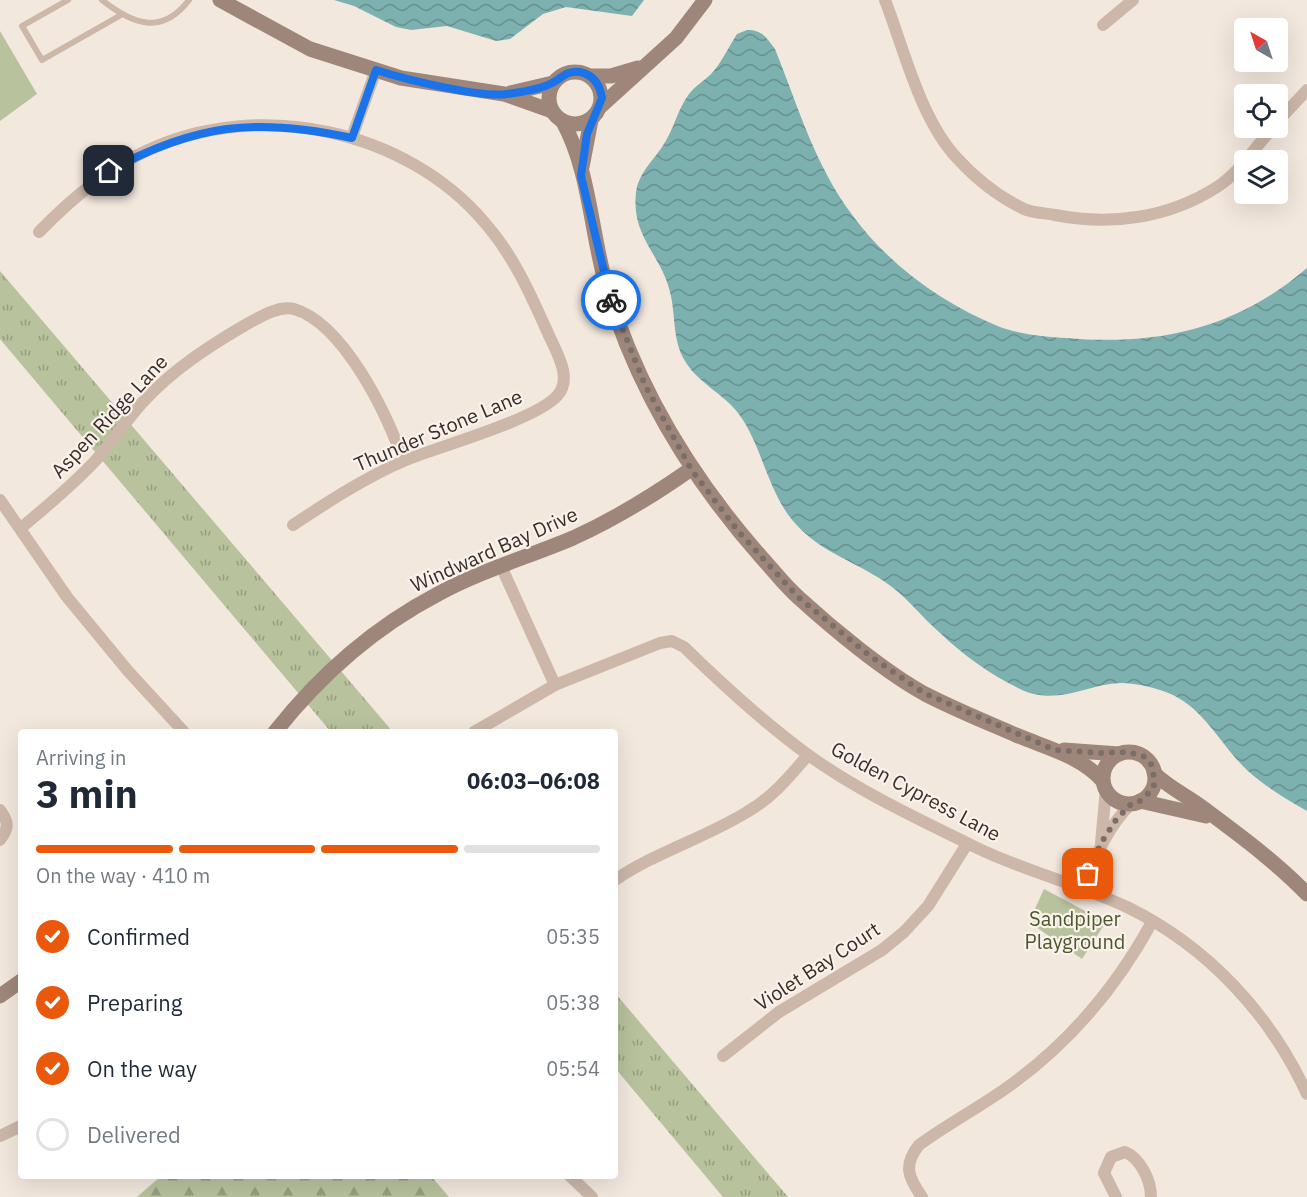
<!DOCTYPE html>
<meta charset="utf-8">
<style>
:root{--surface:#fff;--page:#f2f2f3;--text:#1f2937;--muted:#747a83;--line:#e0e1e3;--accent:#ea580c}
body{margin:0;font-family:"IBM Plex Sans",sans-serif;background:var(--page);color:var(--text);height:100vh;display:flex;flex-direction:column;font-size:22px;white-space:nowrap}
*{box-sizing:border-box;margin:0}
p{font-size:20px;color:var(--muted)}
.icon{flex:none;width:33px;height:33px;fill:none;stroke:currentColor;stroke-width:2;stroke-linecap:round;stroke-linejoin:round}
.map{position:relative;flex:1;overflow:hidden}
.sheet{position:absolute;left:18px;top:729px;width:600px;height:450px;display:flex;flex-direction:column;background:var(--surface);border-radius:6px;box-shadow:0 6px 24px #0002}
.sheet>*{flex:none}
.needle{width:39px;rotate:321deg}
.fabs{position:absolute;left:1234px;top:18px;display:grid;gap:12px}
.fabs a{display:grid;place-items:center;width:54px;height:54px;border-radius:6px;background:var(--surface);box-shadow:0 6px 24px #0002;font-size:30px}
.pin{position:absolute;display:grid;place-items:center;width:51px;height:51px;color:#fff;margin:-26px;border-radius:12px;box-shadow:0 3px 9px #0006}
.courier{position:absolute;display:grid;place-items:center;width:60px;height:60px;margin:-30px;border:4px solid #1a73e8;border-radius:50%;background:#fff;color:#222;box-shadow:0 2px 8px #0007}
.overview em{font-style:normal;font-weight:800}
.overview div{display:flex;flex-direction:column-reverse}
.overview{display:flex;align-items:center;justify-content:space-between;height:102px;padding:0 18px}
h1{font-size:39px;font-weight:800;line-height:45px}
.bar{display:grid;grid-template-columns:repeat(4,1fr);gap:9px 6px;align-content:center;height:72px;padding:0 18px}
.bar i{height:8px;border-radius:4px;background:var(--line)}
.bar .active{background:var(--accent)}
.bar p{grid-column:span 4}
ol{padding:0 18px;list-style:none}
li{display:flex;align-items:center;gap:18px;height:66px}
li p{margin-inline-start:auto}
li .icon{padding:6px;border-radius:50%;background:var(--accent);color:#fff;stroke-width:4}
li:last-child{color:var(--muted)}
li i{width:33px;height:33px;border:3px solid var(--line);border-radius:50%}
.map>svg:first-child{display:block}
</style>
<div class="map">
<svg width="1307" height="1197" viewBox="0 0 1307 1197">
<defs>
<pattern id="grass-tufts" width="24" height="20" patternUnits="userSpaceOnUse" patternTransform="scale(1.5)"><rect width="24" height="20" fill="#b8c29d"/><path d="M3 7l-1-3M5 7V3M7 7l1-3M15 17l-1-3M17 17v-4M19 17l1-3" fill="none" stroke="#979e80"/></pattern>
<pattern id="forest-firs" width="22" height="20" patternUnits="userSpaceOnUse" patternTransform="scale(1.5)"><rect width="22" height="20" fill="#b8c29d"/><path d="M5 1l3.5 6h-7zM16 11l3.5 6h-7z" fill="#979e80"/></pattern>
<pattern id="water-waves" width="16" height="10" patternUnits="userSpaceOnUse" patternTransform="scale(1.5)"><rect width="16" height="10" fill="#7cb1b0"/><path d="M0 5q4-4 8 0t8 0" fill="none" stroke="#67908f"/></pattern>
</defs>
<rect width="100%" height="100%" fill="#f3e8de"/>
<g fill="url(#grass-tufts)">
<polygon points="0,271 393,732 331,732 0,339"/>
<polygon points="615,993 788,1197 723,1197 615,1068"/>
</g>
<polygon fill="url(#forest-firs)" points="161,1176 431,1176 449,1197 137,1197"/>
<g fill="#b8c29d">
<polygon points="0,31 37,94 0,121"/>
<polygon points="1044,889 1106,922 1082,959 1029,922"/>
</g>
<g fill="url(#water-waves)">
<polygon points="334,0 644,0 632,16 566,7 543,14 510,39 496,41 447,26 411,30 396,27 354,6"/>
<path d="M747 30C762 30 766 37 775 49 798 106 815 166 853 216 889 265 943 304 1000 327 1019 334 1046 337 1066 338 1157 346 1236 329 1307 268V811C1286 799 1266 787 1248 771 1222 747 1206 711 1173 695 1158 688 1137 683 1121 683 1086 684 1059 706 1022 690 992 676 963 655 939 632 923 618 909 600 892 587 858 561 822 555 793 521 769 492 763 452 743 420 728 395 699 385 685 361 672 340 676 315 670 292 661 254 631 237 636 193 638 174 652 162 662 147 674 130 677 110 689 94 695 86 704 81 711 74 722 62 728 48 737 34Z"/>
</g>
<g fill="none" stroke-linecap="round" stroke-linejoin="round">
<g stroke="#ccb7a9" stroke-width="6">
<polyline points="68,0 22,26 42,60 121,15"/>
<path d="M102 0C132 24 162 36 189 0"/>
</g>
<g stroke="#ccb7a9" stroke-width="12">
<path d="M885 0C904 49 920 118 956 157 974 177 999 197 1024 209 1033 213 1045 213 1055 215 1111 226 1169 218 1217 187 1240 172 1254 148 1273 128"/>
<polyline points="1103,25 1133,0"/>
<polyline points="1278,121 1307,90"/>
<polyline points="352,137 376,70"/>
<path d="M39 232C71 199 105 170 146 151 257 98 406 129 485 223 513 255 530 293 547 331 555 350 574 378 557 396 535 420 441 446 406 460 366 477 329 501 293 525"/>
<polyline points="0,500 67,597 128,671 184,732"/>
<path d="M21 528C47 506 73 485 96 460 112 442 126 421 142 403 172 370 209 346 247 324 260 317 279 305 294 309 343 323 389 416 403 461"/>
<polyline points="501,566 555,685"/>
<path d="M474 732 555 685 660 643 672 641 684 647C723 685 763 722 807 754 855 789 912 816 965 842 1017 869 1076 883 1129 908 1208 947 1271 1015 1307 1094"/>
<path d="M0 810C9 822 9 828 0 840"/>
<polyline points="1101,843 1106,789"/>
<path d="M615 880C656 852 705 838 747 812 772 798 790 776 808 755"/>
<path d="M1082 889C1095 858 1107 827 1132 803"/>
<polyline points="723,1056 779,1012 882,950 904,932 928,906 967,844"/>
<polyline points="0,1136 21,1126"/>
<polyline points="570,1176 592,1197"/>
<path d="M922 1197C908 1177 903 1165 919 1145 949 1123 982 1106 1012 1084 1071 1041 1117 986 1152 922"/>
<path d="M1116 1197 1104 1173 1111 1157 1125 1152C1140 1158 1151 1180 1151 1197"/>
</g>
<g stroke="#9f867a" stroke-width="15">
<polyline points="220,0 310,49 401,78 504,94 552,111"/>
<circle cx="575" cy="98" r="26"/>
<polyline points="591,76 611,76 638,68"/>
<polyline points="510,93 553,83"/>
<polyline points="601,106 676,38 705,0"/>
<path d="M563 122C590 171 591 235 607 288 637 389 693 480 762 558 774 571 785 586 799 598 833 629 885 672 925 694 954 709 986 722 1016 735 1047 748 1081 756 1103 781"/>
<polyline points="582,167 591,120"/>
<path d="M275 732C320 675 373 628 438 594 480 571 528 557 573 538 615 519 654 495 691 469"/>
<polyline points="1064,750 1119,754"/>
<circle cx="1129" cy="778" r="26"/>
<path d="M1154 773C1169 788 1186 795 1203 808 1239 835 1275 861 1307 894"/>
<polyline points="1140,801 1206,816"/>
<polyline points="0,996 21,981"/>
</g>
</g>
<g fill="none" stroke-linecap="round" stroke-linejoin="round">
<polyline stroke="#7a6e68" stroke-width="6" stroke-dasharray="0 10.8" points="611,300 645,385 691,469 738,531 798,597 870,656 924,693 1055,750 1101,753 1128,752 1145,757 1151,764 1155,782 1152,790 1140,801 1132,803 1116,820 1101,843 1088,874"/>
<path stroke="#1a73e8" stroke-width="8" d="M109 171C195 124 256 117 352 138L376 70C404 79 480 98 507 94 521 92 539 90 552 83 562 78 567 70 580 72 594 75 600 85 602 98L587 134 581 176 611 300"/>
</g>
<g text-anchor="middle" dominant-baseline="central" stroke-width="4.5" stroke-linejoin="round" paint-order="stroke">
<g font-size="20" fill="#392d29" stroke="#faf2eb">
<text transform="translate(109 416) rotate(-47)">Aspen Ridge Lane</text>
<text transform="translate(438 430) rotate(-23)">Thunder Stone Lane</text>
<text transform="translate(494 549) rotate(-24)">Windward Bay Drive</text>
<text transform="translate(916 791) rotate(28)">Golden Cypress Lane</text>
<text transform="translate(817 966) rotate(-33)">Violet Bay Court</text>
</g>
<g font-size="20" fill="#4a572c" stroke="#faf2eb">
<text x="1075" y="918">Sandpiper<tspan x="1075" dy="23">Playground</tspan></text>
</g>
</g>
</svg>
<div class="fabs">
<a><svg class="needle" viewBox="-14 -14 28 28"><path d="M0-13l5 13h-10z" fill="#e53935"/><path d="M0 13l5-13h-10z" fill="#747a83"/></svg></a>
<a><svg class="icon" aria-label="locate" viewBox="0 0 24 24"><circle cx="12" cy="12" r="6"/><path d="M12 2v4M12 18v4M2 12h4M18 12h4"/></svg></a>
<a><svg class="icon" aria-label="layers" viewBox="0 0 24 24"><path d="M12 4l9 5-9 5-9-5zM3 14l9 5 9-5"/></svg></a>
</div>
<div class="pin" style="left:1088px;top:874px;background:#ea580c"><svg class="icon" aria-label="bag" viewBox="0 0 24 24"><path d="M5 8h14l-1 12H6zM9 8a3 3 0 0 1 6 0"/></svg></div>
<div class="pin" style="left:109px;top:171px;background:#1f2937"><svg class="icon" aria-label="home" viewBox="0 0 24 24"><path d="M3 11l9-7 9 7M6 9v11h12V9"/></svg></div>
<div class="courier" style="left:611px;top:300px"><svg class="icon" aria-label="bike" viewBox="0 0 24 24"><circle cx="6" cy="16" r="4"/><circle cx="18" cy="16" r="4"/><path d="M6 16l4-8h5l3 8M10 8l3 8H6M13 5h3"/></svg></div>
<section class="sheet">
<div class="overview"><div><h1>3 min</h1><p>Arriving in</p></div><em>06:03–06:08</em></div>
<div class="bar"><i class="active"></i><i class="active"></i><i class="active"></i><i></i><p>On the way · 410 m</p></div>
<ol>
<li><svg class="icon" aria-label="check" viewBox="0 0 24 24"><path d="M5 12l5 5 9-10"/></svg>Confirmed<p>05:35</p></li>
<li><svg class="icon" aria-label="check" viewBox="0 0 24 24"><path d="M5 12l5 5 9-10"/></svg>Preparing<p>05:38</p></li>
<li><svg class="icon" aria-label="check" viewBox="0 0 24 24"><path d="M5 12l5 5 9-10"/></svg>On the way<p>05:54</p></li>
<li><i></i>Delivered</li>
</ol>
</section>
</div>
